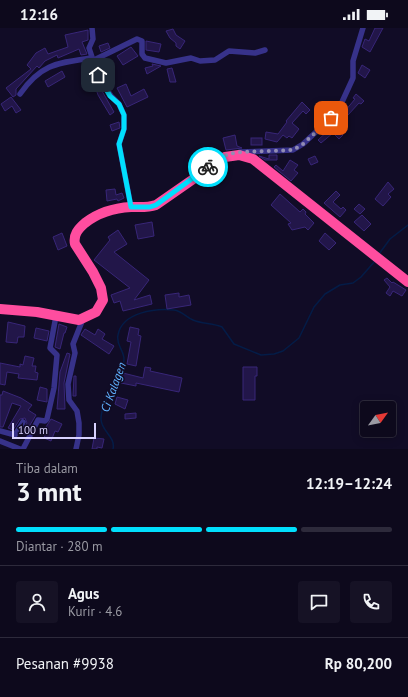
<!DOCTYPE html>
<html lang="id">
<meta charset="utf-8">
<style>
:root{--surface:#0d091c;--page:#161225;--text:#f1f3f6;--muted:#9a9aa3;--line:#2d2a3b;--accent:#00dffd}
body{margin:0;font-family:"PT Sans",sans-serif;background:var(--page);color:var(--text);height:100vh;display:flex;flex-direction:column;font-size:15px;white-space:nowrap}
*{box-sizing:border-box;margin:0}
p{font-size:13px;color:var(--muted)}
.icon{flex:none;width:22px;height:22px;fill:none;stroke:currentColor;stroke-width:2;stroke-linecap:round;stroke-linejoin:round}
.map{position:relative;height:421px;overflow:hidden}
.side{display:flex;flex-direction:column;background:var(--surface);flex:1}
.side>*{flex:none}
.needle{width:26px;rotate:57deg}
.fabs{position:absolute;left:360px;top:373px;display:grid;gap:8px}
.fabs a{display:grid;place-items:center;width:36px;height:36px;border-radius:4px;background:var(--surface);box-shadow:0 2px 10px #0003,0 0 0 1px var(--line);font-size:20px}
.scale{position:absolute;left:12px;bottom:10px;width:84px;box-sizing:border-box;padding-left:4px;border:2px solid #d8d2ff;border-top:0;font-size:11px;line-height:14px;white-space:nowrap;color:#d8d2ff;-webkit-text-stroke:3px #110c26;paint-order:stroke}
.pin{position:absolute;display:grid;place-items:center;width:34px;height:34px;color:#fff;margin:-17px;border-radius:8px;box-shadow:0 2px 6px #0006}
.courier{position:absolute;display:grid;place-items:center;width:40px;height:40px;margin:-20px;border:3px solid #00dffd;border-radius:50%;background:#fff;color:#222;box-shadow:0 1px 5px #0007}
.overview em{font-style:normal;font-weight:700}
.overview div{display:flex;flex-direction:column-reverse}
.overview{display:flex;align-items:center;justify-content:space-between;height:68px;padding:0 16px}
h1{font-size:26px;font-weight:700;line-height:30px}
.bar{display:grid;grid-template-columns:repeat(4,1fr);gap:6px 4px;align-content:center;height:48px;padding:0 16px}
.bar i{height:5px;border-radius:3px;background:var(--line)}
.bar .selected{background:var(--accent)}
.bar p{grid-column:span 4}
.line{display:flex;align-items:center;gap:10px;padding:0 16px;border-top:1px solid var(--line)}
.line div{flex:1}
.round{display:grid;place-items:center;flex:none;width:42px;height:42px;border-radius:4px;background:var(--page)}
.status{display:flex;justify-content:space-between;align-items:center;height:28px;padding:0 20px;background:var(--surface);direction:ltr}
.status svg{height:11px;fill:currentColor}
.map>svg:first-child{display:block}
</style>
<div class="status"><b>12:16</b><svg viewBox="0 0 49 12"><path d="M0 12V9h3v3zM5 12V6h3v6zM10 12V3h3v9zM15 12V0h3v12zM26 1h20v11H26zM47 4h2v5h-2z"/></svg></div>
<div class="map">
<svg width="408" height="421" viewBox="0 0 408 421">
<rect width="100%" height="100%" fill="#110c26"/>
<g fill="none" stroke-linecap="round" stroke-linejoin="round">
<g stroke="#041c47" stroke-width="1.5">
<polyline points="379,226 390,211 408,197"/>
<path d="M113 421C116 409 101 403 101 391 101 374 116 357 122 341 129 323 115 320 118 307 122 284 156 280 174 282 182 283 186 289 193 292 202 296 213 295 222 299L234 316 261 327 274 326 283 323 299 310 314 279 325 266 340 257 353 255 361 249 375 233"/>
</g>
</g>
<g fill="#221649" stroke="#382678">
<polygon points="375,0 383,0 370,24 362,19 365,11 369,13"/>
<polygon points="173,1 176,7 185,13 180,21 176,18 176,15 170,10 166,3"/>
<polygon points="88,2 88,12 82,14 87,26 81,27 79,21 58,30 57,27 45,33 39,40 37,38 16,61 16,67 13,69 6,60 31,41 27,37 36,25 45,20 48,26 68,19 65,7"/>
<polygon points="146,13 161,16 159,24 146,22"/>
<polygon points="108,15 110,20 101,24 99,18"/>
<polygon points="131,19 138,28 123,37 117,28"/>
<polygon points="152,36 161,38 147,46 145,40 153,38"/>
<polygon points="362,37 370,42 365,50 358,45"/>
<polygon points="107,40 112,50 107,53 101,43"/>
<polygon points="172,40 176,54 170,54 167,41"/>
<polygon points="62,43 65,49 48,59 45,53"/>
<polygon points="98,56 114,84 110,87 98,67 95,58"/>
<polygon points="126,56 131,68 144,61 148,69 127,79 117,60"/>
<polygon points="356,66 364,73 361,76 359,75 336,100 343,107 339,111 333,105 321,115 318,112 329,102 327,100 345,83 355,71 353,70"/>
<polygon points="11,69 21,82 16,85 12,78 5,83 1,76"/>
<polygon points="302,74 310,82 306,86 303,83 292,95 299,101 292,110 289,108 287,110 283,107 277,114 265,111 266,104 278,106 287,94 286,93"/>
<polygon points="324,76 329,82 322,89 317,83"/>
<polygon points="119,94 120,100 112,103 110,97"/>
<polygon points="235,107 237,118 242,120 226,122 223,110"/>
<rect x="251" y="110" width="11" height="7"/>
<polygon points="269,127 277,127 277,132 265,132 259,128 269,131"/>
<polygon points="315,128 318,134 311,137 308,131"/>
<polygon points="290,132 298,137 294,142 298,145 291,153 274,139 276,137 283,143"/>
<polygon points="388,154 394,161 388,166 391,169 383,178 375,171"/>
<polygon points="115,161 116,167 122,165 124,170 118,173 117,171 107,173 106,162"/>
<polygon points="336,163 340,167 333,174 341,181 343,179 346,182 340,189 324,175"/>
<polygon points="280,166 300,184 303,181 306,184 305,186 314,195 308,202 305,199 292,202 288,196 291,195 271,177"/>
<polygon points="359,176 365,181 360,186 354,181"/>
<polygon points="362,187 371,196 364,203 354,194"/>
<polygon points="152,194 154,208 138,211 135,197"/>
<polygon points="118,202 127,216 114,224 149,252 134,272 150,267 152,276 123,283 120,273 114,275 111,267 130,260 94,232 110,212 108,209"/>
<polygon points="62,205 67,218 58,222 53,209"/>
<polygon points="325,205 336,215 329,222 319,213"/>
<polygon points="387,250 392,255 393,254 406,262 402,268 393,263 390,268 386,265 390,259 384,252"/>
<polygon points="179,265 179,269 189,267 191,277 167,281 165,267"/>
<polygon points="8,294 25,298 24,309 18,309 17,315 6,314"/>
<polygon points="59,296 67,299 65,305 64,305 60,321 55,319"/>
<polygon points="130,299 139,301 138,307 141,308 136,338 127,336 131,314 127,313"/>
<polygon points="36,300 49,303 47,313 34,310"/>
<polygon points="85,301 95,307 98,301 105,306 102,311 114,318 109,326 81,307"/>
<polygon points="67,325 70,326 64,355 65,381 57,381 60,344"/>
<polygon points="25,328 34,330 32,338 36,338 35,344 38,345 37,352 18,350 19,346 7,344 5,357 0,356 0,335 20,339 20,336 23,337"/>
<polygon points="145,339 151,340 150,343 182,350 179,364 136,355 136,358 121,355 123,345 143,350"/>
<polygon points="243,339 257,339 257,348 255,348 255,372 243,372"/>
<polygon points="74,348 76,348 76,368 73,368"/>
<polygon points="40,359 47,361 47,374 37,372"/>
<polygon points="3,363 21,370 32,377 28,382 36,387 24,407 21,405 27,395 25,390 20,391 13,402 8,400 21,378 12,375 3,399 0,399 0,367 2,367"/>
<polygon points="117,369 128,372 125,381 115,376"/>
<polygon points="136,385 136,390 125,391 125,386"/>
<polygon points="51,391 62,396 58,404 55,403 51,413 44,410 48,400 46,399"/>
<polygon points="94,410 104,411 102,420 97,419 97,421 92,421"/>
</g>
<g fill="none" stroke-linecap="round" stroke-linejoin="round">
<g stroke="#37328a" stroke-width="5.5">
<polyline points="92,0 93,11 89,20 98,47 111,68 119,76 124,87 124,101 119,116 131,179"/>
<polyline points="92,33 137,11 142,13 142,26 145,30 166,35 191,30 200,33 215,32 229,23 255,25 265,22"/>
<path d="M20 66C41 36 57 35 91 30"/>
<polyline points="240,124 293,122 303,116 331,90 342,74 353,50 353,33 363,0"/>
<polyline points="0,403 15,407 23,394"/>
<polyline points="0,413 20,421"/>
<polyline points="23,421 38,392 45,393 47,391 54,360 57,327 50,320 56,288"/>
<polyline points="76,421 79,407 79,395 77,383 69,372 68,356 75,325 73,316 83,291"/>
</g>
<path stroke="#ff4d9f" stroke-width="10" d="M0 281 37 284 79 292 96 284 103 272 101 260 93 244 75 216C73 207 78 201 85 195 99 184 113 180 131 179 140 179 147 180 156 177L225 129 239 127 253 131 408 254"/>
</g>
<g fill="none" stroke-linecap="round" stroke-linejoin="round">
<polyline stroke="#928db3" stroke-width="4" stroke-dasharray="0 7.2" points="208,139 228,126 242,124 293,122 303,116 331,90"/>
<polyline stroke="#00dffd" stroke-width="5" points="98,47 110,68 119,76 124,87 124,101 119,116 131,179 150,179 156,177 208,139"/>
</g>
<g text-anchor="middle" dominant-baseline="central" stroke-width="3" stroke-linejoin="round" paint-order="stroke">
<g font-size="12" font-style="italic" fill="#60b2ff" stroke="#110c26">
<text transform="translate(113 359) rotate(-70)">Ci Kalagen</text>
</g>
</g>
</svg>
<div class="fabs">
<a><svg class="needle" viewBox="-14 -14 28 28"><path d="M0-13l5 13h-10z" fill="#e53935"/><path d="M0 13l5-13h-10z" fill="#9a9aa3"/></svg></a>
</div>
<div class="scale">100 m</div>
<div class="pin" style="left:331px;top:90px;background:#ea580c"><svg class="icon" aria-label="bag" viewBox="0 0 24 24"><path d="M5 8h14l-1 12H6zM9 8a3 3 0 0 1 6 0"/></svg></div>
<div class="pin" style="left:98px;top:47px;background:#1f2937"><svg class="icon" aria-label="home" viewBox="0 0 24 24"><path d="M3 11l9-7 9 7M6 9v11h12V9"/></svg></div>
<div class="courier" style="left:208px;top:139px"><svg class="icon" aria-label="bike" viewBox="0 0 24 24"><circle cx="6" cy="16" r="4"/><circle cx="18" cy="16" r="4"/><path d="M6 16l4-8h5l3 8M10 8l3 8H6M13 5h3"/></svg></div>
</div>
<section class="side">
<div class="overview"><div><h1>3 mnt</h1><p>Tiba dalam</p></div><em>12:19–12:24</em></div>
<div class="bar"><i class="selected"></i><i class="selected"></i><i class="selected"></i><i></i><p>Diantar · 280 m</p></div>
<div class="line" style="height:72px"><a class="round"><svg class="icon" aria-label="person" viewBox="0 0 24 24"><circle cx="12" cy="8" r="4"/><path d="M4 21q1-7 8-7t8 7"/></svg></a><div><b>Agus</b><p>Kurir · 4.6</p></div><a class="round"><svg class="icon" aria-label="chat" viewBox="0 0 24 24"><path d="M4 5h16v11H9l-5 4z"/></svg></a><a class="round"><svg class="icon" aria-label="phone" viewBox="0 0 24 24"><path d="M5 4h4l2 5-3 2q2 4 5 5l2-3 5 2v4C11 20 4 13 5 4z"/></svg></a></div>
<div class="line" style="height:52px"><div>Pesanan #9938</div><b>Rp 80,200</b></div>
</section>
